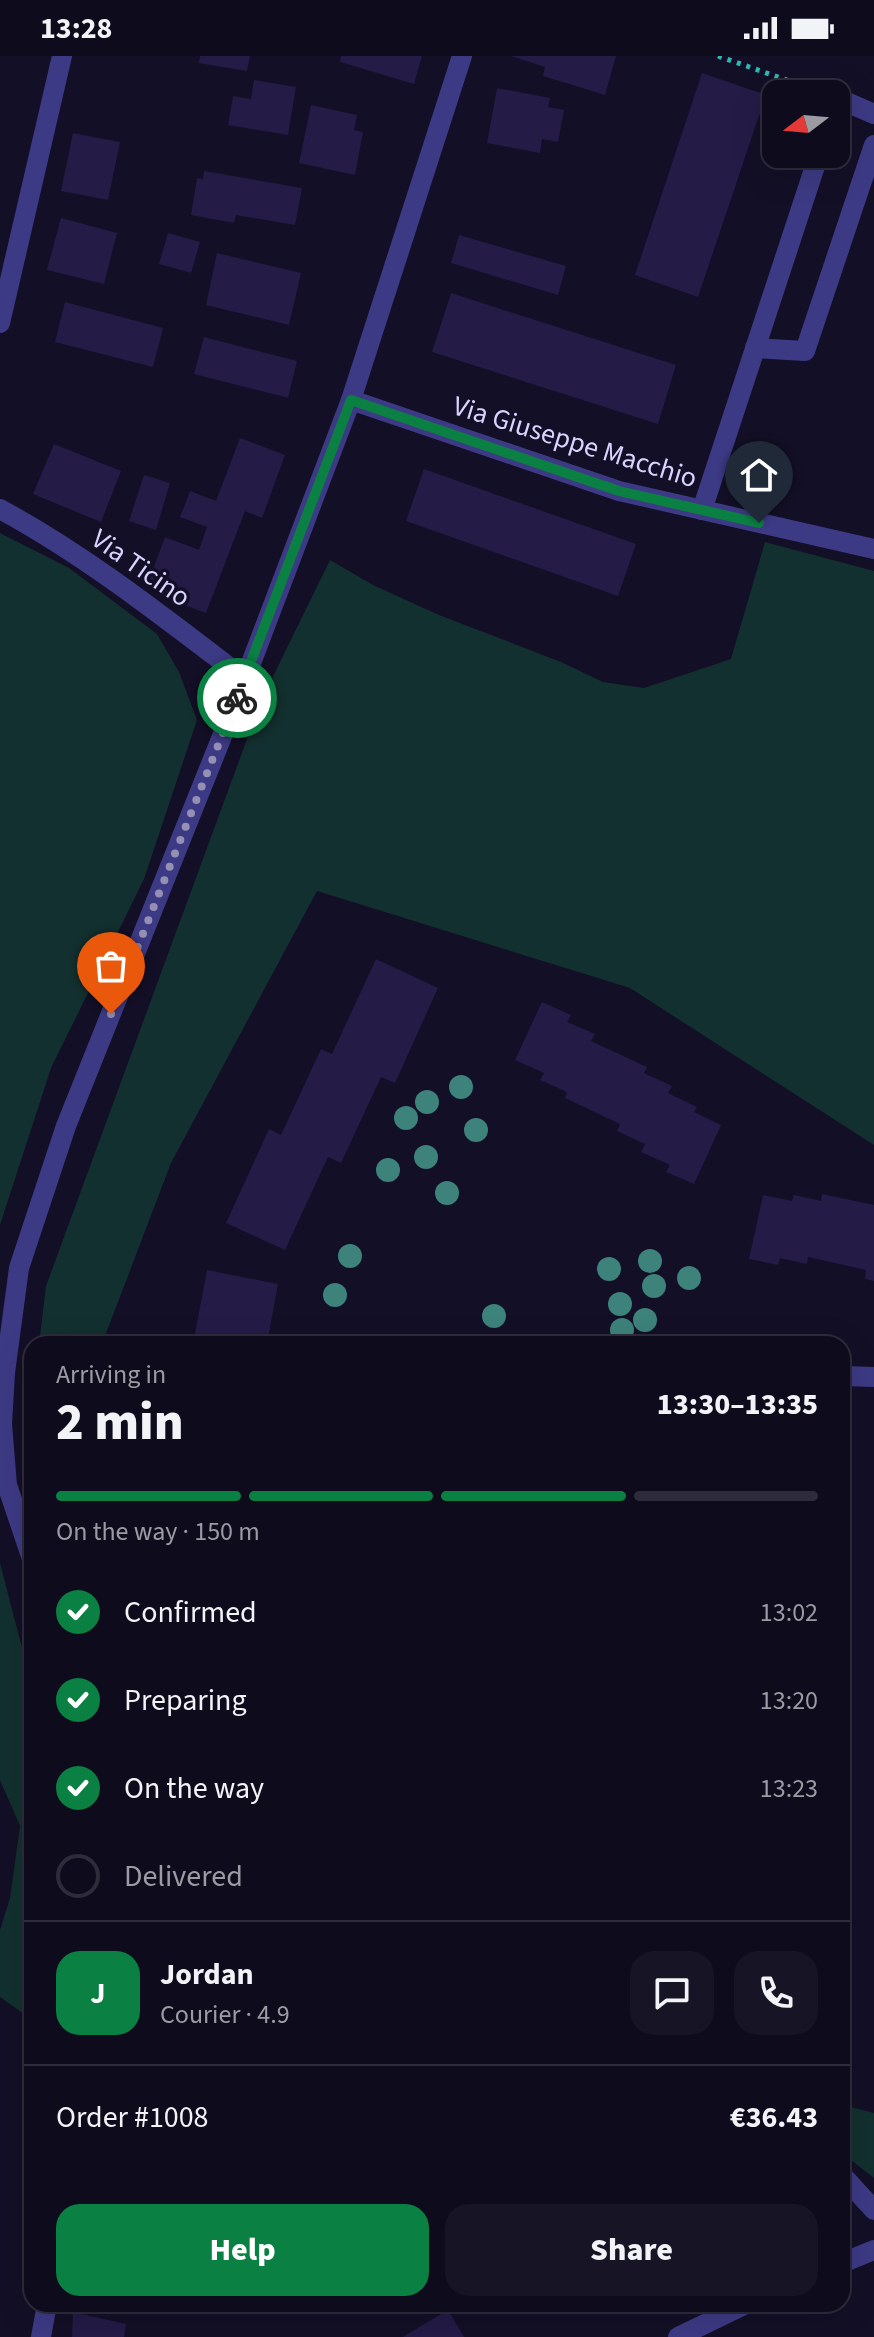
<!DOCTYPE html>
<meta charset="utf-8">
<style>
:root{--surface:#0e0b1c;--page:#171425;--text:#f1f3f6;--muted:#9b9ba3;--line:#2e2b3b;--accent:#0b8043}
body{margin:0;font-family:"Source Sans 3",sans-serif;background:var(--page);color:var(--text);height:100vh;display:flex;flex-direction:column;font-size:30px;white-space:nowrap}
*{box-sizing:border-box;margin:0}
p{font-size:26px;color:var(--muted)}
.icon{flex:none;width:44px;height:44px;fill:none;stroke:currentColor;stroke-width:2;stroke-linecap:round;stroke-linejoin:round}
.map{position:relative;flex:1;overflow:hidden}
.details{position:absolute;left:24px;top:1280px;width:826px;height:976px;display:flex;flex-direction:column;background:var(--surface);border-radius:24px;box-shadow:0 8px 32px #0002,0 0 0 2px var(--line)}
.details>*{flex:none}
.needle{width:52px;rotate:254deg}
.controls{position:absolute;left:762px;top:24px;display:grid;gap:16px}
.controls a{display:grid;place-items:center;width:88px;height:88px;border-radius:16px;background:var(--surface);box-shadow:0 8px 32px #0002,0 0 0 2px var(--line);font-size:40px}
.pin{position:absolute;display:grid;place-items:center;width:68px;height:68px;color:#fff;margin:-82px -34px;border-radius:50% 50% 50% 0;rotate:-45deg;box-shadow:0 0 8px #0007}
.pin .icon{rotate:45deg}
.courier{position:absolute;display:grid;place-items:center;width:80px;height:80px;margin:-40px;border:6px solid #0b8043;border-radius:50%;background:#fff;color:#222;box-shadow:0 2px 10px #0007}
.head em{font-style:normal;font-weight:800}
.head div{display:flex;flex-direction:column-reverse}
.head{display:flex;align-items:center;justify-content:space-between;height:136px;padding:0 32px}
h1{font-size:52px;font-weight:800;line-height:60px}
.bar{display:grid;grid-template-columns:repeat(4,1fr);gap:12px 8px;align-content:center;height:96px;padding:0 32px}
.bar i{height:10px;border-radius:6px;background:var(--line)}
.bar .selected{background:var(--accent)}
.bar p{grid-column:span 4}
.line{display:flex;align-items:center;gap:20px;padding:0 32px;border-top:2px solid var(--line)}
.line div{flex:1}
.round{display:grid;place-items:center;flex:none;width:84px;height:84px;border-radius:24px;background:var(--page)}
ol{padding:0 32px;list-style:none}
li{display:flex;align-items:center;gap:24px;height:88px}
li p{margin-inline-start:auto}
li .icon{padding:8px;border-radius:50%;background:var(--accent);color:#fff;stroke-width:4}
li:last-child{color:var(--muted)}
li i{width:44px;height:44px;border:4px solid var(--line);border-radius:50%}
.cta{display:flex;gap:16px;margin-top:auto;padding:16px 32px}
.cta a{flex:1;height:92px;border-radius:24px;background:var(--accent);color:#fff;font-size:32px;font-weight:800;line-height:92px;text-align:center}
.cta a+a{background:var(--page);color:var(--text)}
.status{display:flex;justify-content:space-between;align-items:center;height:56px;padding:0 40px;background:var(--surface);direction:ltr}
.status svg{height:22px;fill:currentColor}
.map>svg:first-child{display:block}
</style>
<div class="status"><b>13:28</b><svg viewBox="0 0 49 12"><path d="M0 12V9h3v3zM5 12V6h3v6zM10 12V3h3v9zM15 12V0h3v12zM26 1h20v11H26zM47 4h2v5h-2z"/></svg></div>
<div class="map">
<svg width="874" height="2281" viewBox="0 0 874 2281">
<rect width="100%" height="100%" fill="#130f26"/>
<g fill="#12302f">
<polygon points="0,477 69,512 157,578 179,616 197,664 144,823 51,1012 0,1169"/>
<polygon points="765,486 874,515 874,1089 630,932 317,835 171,1107 102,1288 39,1288 46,1230 261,645 330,504 373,529 439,559 561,606 603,626 644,632 731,603"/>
<polygon points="0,1507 32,1630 32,1964 0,1941 0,1874 10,1842 20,1770 0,1724"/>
<polygon points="842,2049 874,2057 874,2122 842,2097"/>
</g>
<g fill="#241b47">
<polygon points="200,0 250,0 247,15 199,7"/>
<polygon points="341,0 422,0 414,28 340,6"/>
<polygon points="511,0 616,0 605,39 543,20 545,11"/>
<polygon points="702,17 766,39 698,241 635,219"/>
<polygon points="254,24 296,31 288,79 228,69 233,40 251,43"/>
<polygon points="497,32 550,42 548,51 564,54 558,86 542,83 540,97 487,87"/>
<polygon points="311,49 357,59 354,74 363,76 355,119 299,107"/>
<polygon points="73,77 120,86 108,144 61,135"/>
<polygon points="204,115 302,132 295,169 236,159 234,167 191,159 197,122 203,123"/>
<polygon points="61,162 117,177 104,228 47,214"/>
<polygon points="168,177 200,186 191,217 159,208"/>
<polygon points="459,179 566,210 558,239 451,207"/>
<polygon points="217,197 301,217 289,269 206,249"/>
<polygon points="451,237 676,309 658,368 432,296"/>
<polygon points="65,246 163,272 153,311 55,286"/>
<polygon points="204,281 297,305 288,342 194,318"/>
<polygon points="240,382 285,399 262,462 245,455 206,557 179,547 181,541 167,536 168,531 149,524 165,481 199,494 207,471 180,461 190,435 216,445"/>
<polygon points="54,388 121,415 101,466 33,438"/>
<polygon points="424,413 636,488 618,540 406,465"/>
<polygon points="144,419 170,427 156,474 129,465"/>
<polygon points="376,903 438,932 395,1027 381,1021 341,1107 328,1101 285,1194 226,1167 269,1073 281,1079 321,993 332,998"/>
<polygon points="542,946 571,959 567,966 595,978 591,985 647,1011 644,1017 672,1030 668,1037 697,1051 694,1056 721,1069 694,1128 666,1116 670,1109 641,1096 645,1088 617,1075 620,1068 565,1042 567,1036 540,1024 544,1017 515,1004"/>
<polygon points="822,1138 874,1149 874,1225 865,1223 866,1214 808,1201 807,1208 780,1202 778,1209 749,1203 763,1139 792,1145 794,1139 821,1145"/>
<polygon points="207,1214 278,1228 267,1288 193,1288"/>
<polygon points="448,2254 464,2281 403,2281"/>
<polygon points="73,2256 126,2268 124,2281 72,2281"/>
</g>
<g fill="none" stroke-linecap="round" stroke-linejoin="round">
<polyline stroke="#2fb8b0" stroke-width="5" stroke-dasharray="4 6" stroke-linecap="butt" points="718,0 815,34"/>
<g stroke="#3d3a85" stroke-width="20">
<polyline points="836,46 837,42 874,58"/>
<polyline points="0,267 62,0"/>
<polyline points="755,292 805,295 874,89"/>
<polyline points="351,344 619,435 874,493"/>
<path d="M0 453C87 500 166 563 245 623"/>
<polyline points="702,454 819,98"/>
<polyline points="842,1320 874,1321"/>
<polyline points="32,1503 7,1429 2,1368 5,1317 19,1212 66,1070 245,623 351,344 462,0"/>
<polyline points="842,2119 874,2154"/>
<polyline points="842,2207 874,2194"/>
<polyline points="41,2281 47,2248"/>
<polyline points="678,2281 746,2248"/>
</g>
</g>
<g fill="#3d827b">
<circle cx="461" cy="1031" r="12"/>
<circle cx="427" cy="1046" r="12"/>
<circle cx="406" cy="1062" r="12"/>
<circle cx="476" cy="1074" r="12"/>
<circle cx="426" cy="1101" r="12"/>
<circle cx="388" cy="1114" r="12"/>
<circle cx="447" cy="1137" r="12"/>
<circle cx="350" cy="1200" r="12"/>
<circle cx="650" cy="1205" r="12"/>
<circle cx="609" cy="1213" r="12"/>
<circle cx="689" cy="1222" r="12"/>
<circle cx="654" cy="1230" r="12"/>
<circle cx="335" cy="1239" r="12"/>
<circle cx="620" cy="1248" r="12"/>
<circle cx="494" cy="1260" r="12"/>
<circle cx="645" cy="1264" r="12"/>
<circle cx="622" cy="1274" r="12"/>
</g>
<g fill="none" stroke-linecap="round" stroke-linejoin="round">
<polyline stroke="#948fb3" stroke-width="8" stroke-dasharray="0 14.4" points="111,958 237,642"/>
<polyline stroke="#0b8043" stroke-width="10" points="237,642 351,344 619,435 759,467"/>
</g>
<g text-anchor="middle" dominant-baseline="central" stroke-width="7" stroke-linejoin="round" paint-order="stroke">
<g font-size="28" fill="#d9d4ff" stroke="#130f26">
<text transform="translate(575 386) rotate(17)">Via Giuseppe Macchio</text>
<text transform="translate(141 512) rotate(35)">Via Ticino</text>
</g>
</g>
</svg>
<div class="controls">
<a><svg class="needle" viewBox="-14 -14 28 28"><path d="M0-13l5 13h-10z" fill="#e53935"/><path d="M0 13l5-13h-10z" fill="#9b9ba3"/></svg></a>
</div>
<div class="pin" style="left:111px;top:958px;background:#ea580c"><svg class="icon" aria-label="bag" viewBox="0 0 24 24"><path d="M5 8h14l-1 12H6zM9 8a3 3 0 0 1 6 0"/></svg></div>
<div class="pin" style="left:759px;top:467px;background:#1f2937"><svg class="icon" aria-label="home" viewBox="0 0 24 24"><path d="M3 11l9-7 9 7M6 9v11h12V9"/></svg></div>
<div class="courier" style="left:237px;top:642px"><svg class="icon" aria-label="bike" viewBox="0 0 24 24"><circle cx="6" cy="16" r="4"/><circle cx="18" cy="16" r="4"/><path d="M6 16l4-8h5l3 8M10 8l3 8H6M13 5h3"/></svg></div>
<section class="details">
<div class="head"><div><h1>2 min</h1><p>Arriving in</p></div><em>13:30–13:35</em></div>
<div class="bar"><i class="selected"></i><i class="selected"></i><i class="selected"></i><i></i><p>On the way · 150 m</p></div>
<ol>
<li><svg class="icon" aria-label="check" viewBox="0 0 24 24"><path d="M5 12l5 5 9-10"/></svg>Confirmed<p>13:02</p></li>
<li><svg class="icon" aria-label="check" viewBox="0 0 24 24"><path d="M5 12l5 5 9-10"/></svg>Preparing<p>13:20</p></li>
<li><svg class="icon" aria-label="check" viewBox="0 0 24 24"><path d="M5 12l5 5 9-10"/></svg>On the way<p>13:23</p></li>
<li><i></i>Delivered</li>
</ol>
<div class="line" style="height:144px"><b class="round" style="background:var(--accent);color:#fff">J</b><div><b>Jordan</b><p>Courier · 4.9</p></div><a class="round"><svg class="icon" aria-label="chat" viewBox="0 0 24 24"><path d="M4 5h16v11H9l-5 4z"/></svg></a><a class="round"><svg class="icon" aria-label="phone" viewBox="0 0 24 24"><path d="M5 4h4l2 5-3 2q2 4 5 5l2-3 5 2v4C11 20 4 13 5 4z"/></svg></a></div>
<div class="line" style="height:104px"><div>Order #1008</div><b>€36.43</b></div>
<div class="cta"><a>Help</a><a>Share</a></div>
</section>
</div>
